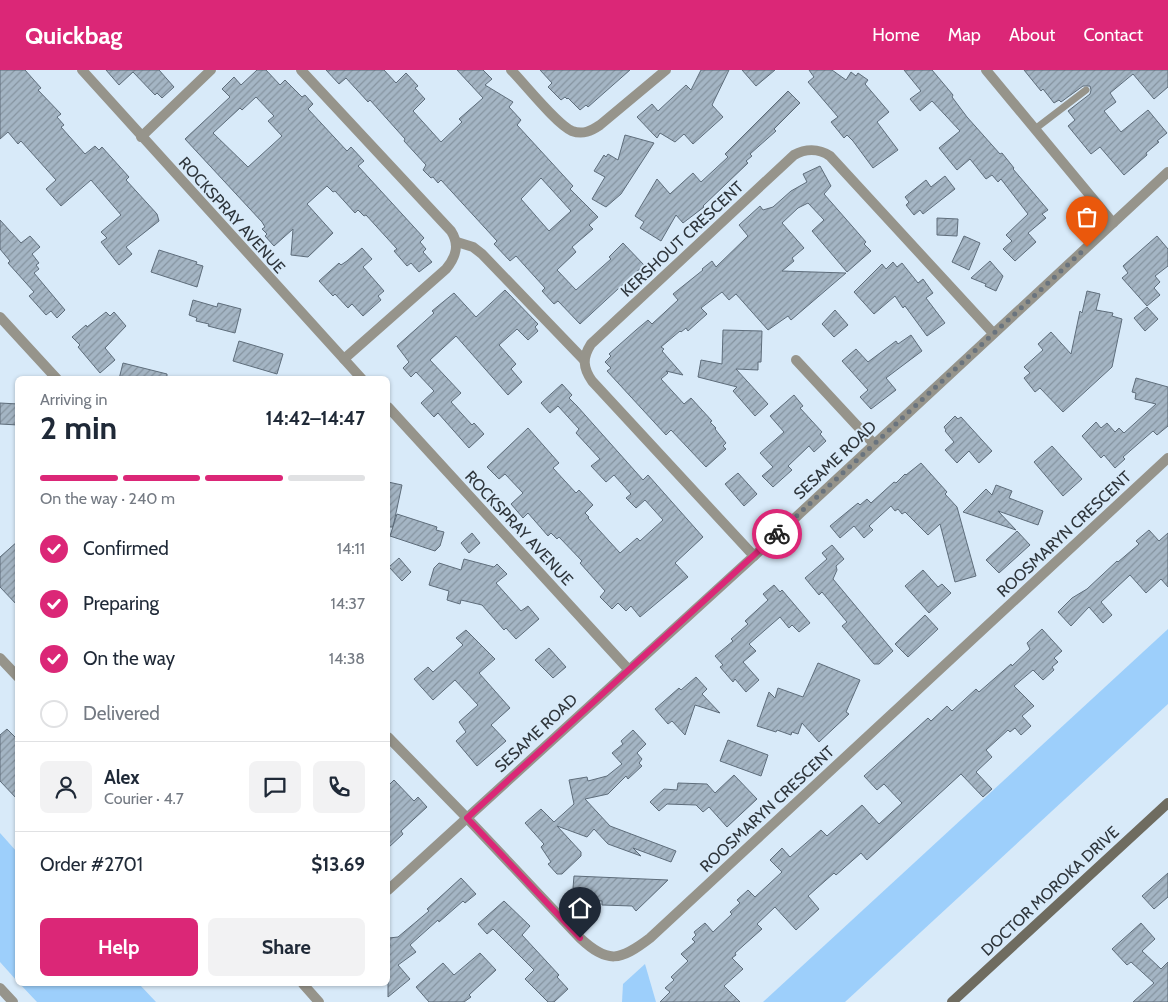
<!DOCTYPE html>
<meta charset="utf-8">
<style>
:root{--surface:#fff;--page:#f2f2f3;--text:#1f2937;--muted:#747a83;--line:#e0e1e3;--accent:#db2777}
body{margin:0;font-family:Cabin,sans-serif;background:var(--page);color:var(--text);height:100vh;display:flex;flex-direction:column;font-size:19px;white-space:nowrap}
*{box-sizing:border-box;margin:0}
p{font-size:16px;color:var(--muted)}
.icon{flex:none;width:28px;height:28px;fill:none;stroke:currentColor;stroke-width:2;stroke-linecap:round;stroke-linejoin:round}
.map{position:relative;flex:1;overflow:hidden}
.panel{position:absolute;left:15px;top:306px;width:375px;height:610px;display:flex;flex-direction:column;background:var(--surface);border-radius:8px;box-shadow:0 1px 4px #0004}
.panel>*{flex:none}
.pin{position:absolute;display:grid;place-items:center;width:42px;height:42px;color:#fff;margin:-51px -21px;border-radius:50% 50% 50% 0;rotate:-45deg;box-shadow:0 0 5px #0007}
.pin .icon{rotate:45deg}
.courier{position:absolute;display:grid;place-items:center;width:50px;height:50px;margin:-25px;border:4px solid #db2777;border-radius:50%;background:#fff;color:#222;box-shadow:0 1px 6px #0007}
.head em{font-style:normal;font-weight:800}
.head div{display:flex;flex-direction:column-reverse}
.head{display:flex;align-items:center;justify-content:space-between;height:85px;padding:0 25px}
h1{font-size:32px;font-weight:800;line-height:38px}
.bar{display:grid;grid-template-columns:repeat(4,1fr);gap:8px 5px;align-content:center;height:60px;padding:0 25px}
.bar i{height:6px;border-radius:4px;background:var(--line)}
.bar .on{background:var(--accent)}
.bar p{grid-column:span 4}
.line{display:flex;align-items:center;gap:12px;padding:0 25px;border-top:1px solid var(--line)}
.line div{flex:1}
.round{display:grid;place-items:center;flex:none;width:52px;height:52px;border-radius:8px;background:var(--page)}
ol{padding:0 25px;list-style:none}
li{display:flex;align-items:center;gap:15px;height:55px}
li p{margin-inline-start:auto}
li .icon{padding:5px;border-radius:50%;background:var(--accent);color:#fff;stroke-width:4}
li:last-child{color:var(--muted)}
li i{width:28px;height:28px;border:2px solid var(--line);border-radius:50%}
.cta{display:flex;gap:10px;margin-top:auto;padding:10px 25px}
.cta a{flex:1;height:58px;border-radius:8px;background:var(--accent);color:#fff;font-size:20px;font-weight:800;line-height:58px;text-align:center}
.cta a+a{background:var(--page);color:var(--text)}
header{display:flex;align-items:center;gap:30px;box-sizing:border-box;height:70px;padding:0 25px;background:var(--accent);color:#fff}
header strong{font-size:24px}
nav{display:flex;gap:28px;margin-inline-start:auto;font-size:18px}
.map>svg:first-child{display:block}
</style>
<header>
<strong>Quickbag</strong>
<nav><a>Home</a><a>Map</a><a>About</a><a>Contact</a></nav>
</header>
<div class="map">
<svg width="1168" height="932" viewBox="0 0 1168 932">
<defs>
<pattern id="building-hatch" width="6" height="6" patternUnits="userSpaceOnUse" patternTransform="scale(1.25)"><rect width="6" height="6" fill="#a4b5c4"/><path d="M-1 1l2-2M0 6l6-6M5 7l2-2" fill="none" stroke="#8694a0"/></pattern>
</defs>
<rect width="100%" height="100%" fill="#d8eaf9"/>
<g fill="#9dcffb">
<polygon points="1168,559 1168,634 845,932 763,932"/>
<polygon points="0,763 17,782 17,911 0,892"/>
<polygon points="645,894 656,932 622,932 623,914"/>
<polygon points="20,914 139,914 156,932 37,932"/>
</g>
<g fill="url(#building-hatch)" stroke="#5e6d7b" fill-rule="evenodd">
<polygon points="0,0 25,0 41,18 38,20 61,44 57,47 64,55 61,57 85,84 95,76 99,80 102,77 129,107 126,110 157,144 159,151 126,177 132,184 119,195 101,172 107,168 101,162 121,145 91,110 61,136 46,119 56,110 21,71 18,74 8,62 0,69"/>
<polygon points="106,0 159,0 174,17 162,28 157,23 155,25 133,2 119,15"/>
<path d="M257 0H266L280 15 285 10 302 27 305 25 313 34 308 39 347 81 351 77 364 91 358 96 424 168 420 172 426 179 423 182 432 192 419 202 411 193 407 196 394 181 397 179 366 145 364 146 358 140 355 143 335 121 333 122 327 116 307 134 333 163 308 187 291 185 293 159 274 176 265 166 267 164 262 159 265 157 262 152 185 69 230 27 222 19 234 7 241 15ZM256 27 274 46 268 51 282 66 248 97 213 63 240 38 242 40Z"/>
<path d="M326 0H384L396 13 406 3 418 16 415 18 425 29 413 41 441 72 462 52 459 49 483 28 457 0H483L492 9 485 15 513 32 509 37 521 50 517 55 573 116 570 119 598 147 589 155 593 159 572 177 576 182 557 200 576 220 611 189 609 187 623 173 644 195 580 254 558 231 554 234 542 221 545 218 516 186 510 191 494 174 497 171 441 110 438 113 433 107 431 108 423 100 426 95 404 71 405 69 370 30 368 32 346 8 339 14ZM541 108 571 141 549 161 521 129Z"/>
<polygon points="540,0 630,0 588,37 586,35 580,40 568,28 567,29 565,27 561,30 548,17 552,13"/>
<polygon points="701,0 729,0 712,35 723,47 693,74 684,64 675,72 660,63 657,68 655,66 637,47 652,34 658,41 686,15 691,20"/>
<polygon points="742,0 775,0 756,16"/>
<polygon points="809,0 832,0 846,10 851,2 856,6 858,3 868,10 865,14 889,42 877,52 898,80 873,98 853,71 847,65 844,68 831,52 838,47 808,12 814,7"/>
<polygon points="904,0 932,0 953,25 952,27 967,47 1000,84 1002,83 1014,98 1013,99 1048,140 1042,144 1046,148 1028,163 1036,172 1015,191 1003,179 1012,171 1006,165 1028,144 1001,109 998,112 992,105 986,109 970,89 957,100 939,78 960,61 932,31 920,41 910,29 921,21"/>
<polygon points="1024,0 1168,0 1168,17 1154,29 1133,4 1110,23 1116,32 1104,41 1121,62 1148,40 1167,63 1157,71 1159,72 1146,83 1147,85 1124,105 1100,77 1091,84 1068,56 1075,50 1068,41 1090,24 1091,20 1090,16 1083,16 1061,32 1059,30 1054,33 1043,19 1041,21"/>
<polygon points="788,21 800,33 774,59 776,61 750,84 752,86 746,91 748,93 703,136 704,137 683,153 676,145 661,171 640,158 644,152 635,146 657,109 670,124 693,103 701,112 728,87 725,84"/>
<polygon points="625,65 654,73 621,124 606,137 592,129 605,107 594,101 604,85 606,87 608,84 618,90"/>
<polygon points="820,96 831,116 824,124 866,172 864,174 871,181 847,202 812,161 824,150 808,133 798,138 782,153 804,178 792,188 794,191 782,201 846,203 791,250 788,246 768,260 736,224 729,230 722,222 701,238 707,244 688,261 686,258 681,262 680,261 661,277 664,279 662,281 683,305 666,301 668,303 661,309 684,334 691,328 712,351 710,352 716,358 715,359 726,373 723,376 726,379 706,397 671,360 666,365 607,301 611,298 605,292 611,286 609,284 636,260 648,250 652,254 678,230 673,224 703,200 702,199 712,191 716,197 748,166 739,155 760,136 763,140 773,137 791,121 807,112 803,104"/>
<polygon points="945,106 955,119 923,144 920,140 914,145 906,135 909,132 905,127 926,110 931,117"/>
<polygon points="937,148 958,149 957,166 937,165"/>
<polygon points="0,150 21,173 30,166 40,177 32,184 39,193 36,195 39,199 34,203 65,240 57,248 51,241 46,245 29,226 34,222 8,193 10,191 0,179"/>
<polygon points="964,166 980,173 969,200 952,192"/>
<polygon points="1157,166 1168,179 1168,196 1155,206 1160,212 1154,218 1160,225 1147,236 1122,208 1128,203 1123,196"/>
<polygon points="362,178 372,189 363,197 384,221 378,226 381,230 363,246 352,234 348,238 335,224 333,226 319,211 339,193 341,195 347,191"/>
<polygon points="159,180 197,192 196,194 203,196 197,217 151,202"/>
<polygon points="990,191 1003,206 996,221 985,216 986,214 971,208"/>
<polygon points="893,192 897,197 902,193 918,213 923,209 933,223 926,228 945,253 927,266 905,236 903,238 895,226 874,244 854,222 882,194 886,199"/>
<polygon points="505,220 538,254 535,257 538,261 528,270 517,259 499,275 516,294 511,299 522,312 508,325 456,266 430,290 461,323 451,332 472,355 474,353 484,364 469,378 438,343 434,347 421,333 434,321 416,302 411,307 403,298 409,292 397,276 434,243 432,241 454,223 476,247"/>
<polygon points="1087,221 1100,224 1096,240 1113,243 1112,246 1122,249 1112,297 1063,342 1040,318 1035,322 1024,308 1030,303 1024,297 1043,280 1038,274 1051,262 1071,284 1080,241 1082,243"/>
<polygon points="193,230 217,237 218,233 241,239 235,263 208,256 209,254 196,251 197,248 189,245"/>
<polygon points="1147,237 1158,249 1145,261 1134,248"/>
<polygon points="835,240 848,255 834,267 822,254"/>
<polygon points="106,242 110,246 114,242 126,256 105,278 115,290 100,303 78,277 80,275 72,267 86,255 87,257"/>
<polygon points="723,260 762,261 761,292 758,292 758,300 736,299 768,334 755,346 733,321 737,317 698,307 701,290 722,294"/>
<polygon points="911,265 922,281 886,308 896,320 871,339 860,327 868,320 842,291 856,279 868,292 896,271 898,274"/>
<polygon points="239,271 283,284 277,304 233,291"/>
<polygon points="123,293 167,304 167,309 119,309"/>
<polygon points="1136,308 1168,317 1168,356 1157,365 1153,361 1123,387 1125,389 1115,398 1104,385 1101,388 1082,366 1096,352 1101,358 1107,353 1115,362 1119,358 1124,363 1156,334 1135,329 1136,323 1132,322"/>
<polygon points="562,314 572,325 569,328 577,336 643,410 648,405 703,467 675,493 688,507 640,547 631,536 626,541 618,533 612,539 600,527 605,521 580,493 582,491 559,467 557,469 551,463 548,466 528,443 523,448 511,434 523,423 505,404 499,409 487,397 528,358 559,393 553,398 576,423 579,420 593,435 585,443 589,447 588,448 620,483 637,468 640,471 663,450 645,430 636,438 626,428 631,424 614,405 606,412 591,396 600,389 576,363 579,359 558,336 550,343 541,333"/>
<polygon points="794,325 803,336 800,338 822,362 820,364 826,371 814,382 809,376 788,396 792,400 773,417 762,406 773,397 760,383 784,362 770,346"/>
<polygon points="0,333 18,334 18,355 0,354"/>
<polygon points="955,346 958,349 961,347 992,381 979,393 969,381 957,393 945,380 954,372 945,361 946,360 944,357"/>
<polygon points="1052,376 1082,409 1063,426 1034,392"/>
<polygon points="921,393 947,422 945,424 957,437 976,506 955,512 940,454 928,465 905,442 902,444 898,439 895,441 891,436 869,456 873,460 864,468 854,456 840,468 830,456 858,433 860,435 867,429 871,433 894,412 896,413 905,404 906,405"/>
<polygon points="738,403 757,424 744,436 725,414"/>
<polygon points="388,412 402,415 393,457 388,457"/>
<polygon points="996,415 1012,421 1009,428 1043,441 1038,455 998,441 1016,460 963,442 986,419 992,425"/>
<polygon points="397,444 437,457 436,460 444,462 440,476 435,481 390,466"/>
<polygon points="1149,460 1159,471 1168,463 1168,517 1161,509 1146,523 1130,505 1101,532 1112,545 1103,553 1089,537 1071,556 1058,542 1072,528 1087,519 1117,491 1118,492 1139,474 1136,471"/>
<polygon points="1017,461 1030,475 999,503 986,490"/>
<polygon points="472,463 480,473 469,483 461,473"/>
<polygon points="18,471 18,536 0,517 0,487"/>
<polygon points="832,475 844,489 836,496 837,500 833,509 893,581 879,594 874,594 842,556 847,552 822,522 819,525 805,508 827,489 822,483"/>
<polygon points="399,488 411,502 402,511 389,497"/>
<polygon points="464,489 494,497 497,494 507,504 496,513 521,541 528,536 539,549 516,569 506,558 504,560 482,535 461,530 460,534 447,530 449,521 429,515 434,498 439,493 461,500"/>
<polygon points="923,500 938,517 942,514 951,523 929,543 905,516"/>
<polygon points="774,515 780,522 782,520 810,553 799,562 792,555 789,558 780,547 749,574 756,581 743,592 759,610 746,622 735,609 733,612 720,597 723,595 715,586 733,571 731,569 748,554 745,551 768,530 763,524"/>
<polygon points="925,545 938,559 908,587 895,574"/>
<polygon points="1042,559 1062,581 1054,588 1058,592 1052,597 1054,600 1043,610 1033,600 1014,616 1034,636 1022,646 1031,656 1021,665 1015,658 1010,662 1008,660 986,680 992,687 976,702 992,719 983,727 961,704 867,790 861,783 836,805 834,803 808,826 819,839 796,860 775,837 757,854 762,859 735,883 736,885 732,888 743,899 724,916 740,932 660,932 670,922 665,918 674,910 671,907 688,891 681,884 695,872 692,869 696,865 694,862 705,853 713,862 732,844 730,842 740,833 737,830 748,820 755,827 782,802 770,790 782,778 790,787 821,760 827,766 862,735 879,754 902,733 884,714 877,720 864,706 928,648 931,651 947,636 952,641 976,619 979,622 1011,594 1012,596 1030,579 1027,573"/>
<polygon points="466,560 495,589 479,603 510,638 491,655 506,671 477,696 456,671 466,662 459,652 478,635 455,610 433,630 414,609 428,597 433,602 463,575 456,568"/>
<polygon points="549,578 566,597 553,608 535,590"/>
<polygon points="818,593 860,610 846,642 849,644 819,672 802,653 798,664 792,662 791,665 777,660 776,662 757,656 769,622 775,628 778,618 803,627"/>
<polygon points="696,607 707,619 702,624 720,643 695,635 685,665 672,651 668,654 655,639 679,618 681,620"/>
<polygon points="7,659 18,670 18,730 0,711 0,665"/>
<polygon points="633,660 646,674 637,683 642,689 639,693 642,696 628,709 626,706 608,724 585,729 610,756 676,781 671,792 633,778 641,786 608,774 594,759 587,767 557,756 581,782 581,786 562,804 557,804 548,794 551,792 541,777 544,774 525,753 541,739 554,752 574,734 569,710 587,707 588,711 607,706 622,694 612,683 623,674 621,671"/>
<polygon points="728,670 768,685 761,706 720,691"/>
<polygon points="734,705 757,729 727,757 709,737 703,742 696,735 667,734 659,741 650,732 664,719 677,720 678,713 707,714 715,723"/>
<polygon points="394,710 414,731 418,727 427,737 401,761 403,764 388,778 388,716"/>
<polygon points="1168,803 1168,827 1154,839 1142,826"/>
<polygon points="574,806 668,810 636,841 632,836 602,835 602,831 584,830 585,819 573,818"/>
<polygon points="461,808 476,824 465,833 463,831 439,852 438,850 410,875 416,882 398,895 410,909 388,927 388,878 390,876 389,868 398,867 429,841 427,839"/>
<polygon points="504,831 530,856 522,865 559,905 557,907 568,919 554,932 548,932 525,909 534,900 493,859 487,864 478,854"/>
<polygon points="1141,853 1155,869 1142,881 1161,899 1168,892 1168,932 1133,932 1154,913 1131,892 1127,895 1112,879"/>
<polygon points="480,883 496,900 469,925 471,927 464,932 429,932 416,917 443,893 454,905"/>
</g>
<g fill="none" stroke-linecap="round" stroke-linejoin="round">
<polyline stroke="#96948b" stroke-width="7" points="1035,59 1086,20"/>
<g stroke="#96948b" stroke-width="10">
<polyline points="82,0 362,309"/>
<path d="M301 0 451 161C460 175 456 187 446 199L344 289"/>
<path d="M511 0C524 13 557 55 572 61 583 65 591 61 600 55L666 0"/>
<polyline points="986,0 1113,153"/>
<polyline points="141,67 211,0"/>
<polyline points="457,172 473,177 482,184 584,290"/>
<polyline points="0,247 57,309"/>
<polyline points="796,290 874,374"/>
<polyline points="388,337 628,599"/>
<path d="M754 486 592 311C583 298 582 288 591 274L794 85C805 79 818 78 830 86L993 263"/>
<polyline points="0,588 18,607"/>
<path d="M388 667 467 748 580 868C608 894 620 891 650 868L1168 388"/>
<polyline points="388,820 754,486 1168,102"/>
<polyline points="303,914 319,932"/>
<polyline points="0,918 13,932"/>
</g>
<polyline stroke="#6f6c60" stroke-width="10" points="952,932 1168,733"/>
</g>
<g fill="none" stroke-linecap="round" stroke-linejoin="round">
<polyline stroke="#6a747e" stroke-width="5" stroke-dasharray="0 9" points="777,464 1087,177"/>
<polyline stroke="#db2777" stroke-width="6" points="580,868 467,748 777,464"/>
</g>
<g text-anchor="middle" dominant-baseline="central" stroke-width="4" stroke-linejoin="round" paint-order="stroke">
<g font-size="16" fill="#2e353b" stroke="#d8eaf9">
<text transform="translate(232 145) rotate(48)">ROCKSPRAY AVENUE</text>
<text transform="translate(682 169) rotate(-43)">KERSHOUT CRESCENT</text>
<text transform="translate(835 390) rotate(-43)">SESAME ROAD</text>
<text transform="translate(519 458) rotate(47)">ROCKSPRAY AVENUE</text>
<text transform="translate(1064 464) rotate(-43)">ROOSMARYN CRESCENT</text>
<text transform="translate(536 663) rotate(-43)">SESAME ROAD</text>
<text transform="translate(767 739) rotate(-43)">ROOSMARYN CRESCENT</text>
<text transform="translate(1050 821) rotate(-43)">DOCTOR MOROKA DRIVE</text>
</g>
</g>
</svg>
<div class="pin" style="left:1087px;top:177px;background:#ea580c"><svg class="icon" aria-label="bag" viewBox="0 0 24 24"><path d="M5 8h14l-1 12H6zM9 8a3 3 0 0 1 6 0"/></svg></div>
<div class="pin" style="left:580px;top:868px;background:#1f2937"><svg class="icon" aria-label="home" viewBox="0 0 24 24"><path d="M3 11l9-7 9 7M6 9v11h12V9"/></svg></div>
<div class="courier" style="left:777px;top:464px"><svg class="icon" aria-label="bike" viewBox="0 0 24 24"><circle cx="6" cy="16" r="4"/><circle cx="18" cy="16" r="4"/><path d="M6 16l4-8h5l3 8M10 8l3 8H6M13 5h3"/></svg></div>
<section class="panel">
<div class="head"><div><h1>2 min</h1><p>Arriving in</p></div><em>14:42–14:47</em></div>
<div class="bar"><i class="on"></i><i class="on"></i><i class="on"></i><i></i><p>On the way · 240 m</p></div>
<ol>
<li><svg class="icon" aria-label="check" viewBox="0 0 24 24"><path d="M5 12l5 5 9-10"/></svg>Confirmed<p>14:11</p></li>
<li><svg class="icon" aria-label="check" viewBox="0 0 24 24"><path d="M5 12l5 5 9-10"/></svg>Preparing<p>14:37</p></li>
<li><svg class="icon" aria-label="check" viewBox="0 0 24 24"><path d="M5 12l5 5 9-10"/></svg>On the way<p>14:38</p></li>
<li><i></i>Delivered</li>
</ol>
<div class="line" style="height:90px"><a class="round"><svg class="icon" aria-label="person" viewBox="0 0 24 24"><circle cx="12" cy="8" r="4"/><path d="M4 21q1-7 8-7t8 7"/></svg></a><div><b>Alex</b><p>Courier · 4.7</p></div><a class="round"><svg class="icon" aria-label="chat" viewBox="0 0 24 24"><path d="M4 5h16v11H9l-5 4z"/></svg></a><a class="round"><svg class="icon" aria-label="phone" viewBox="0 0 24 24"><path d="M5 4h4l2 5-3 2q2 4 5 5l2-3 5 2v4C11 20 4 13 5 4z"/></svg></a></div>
<div class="line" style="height:65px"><div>Order #2701</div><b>$13.69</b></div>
<div class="cta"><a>Help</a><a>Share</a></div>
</section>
</div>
